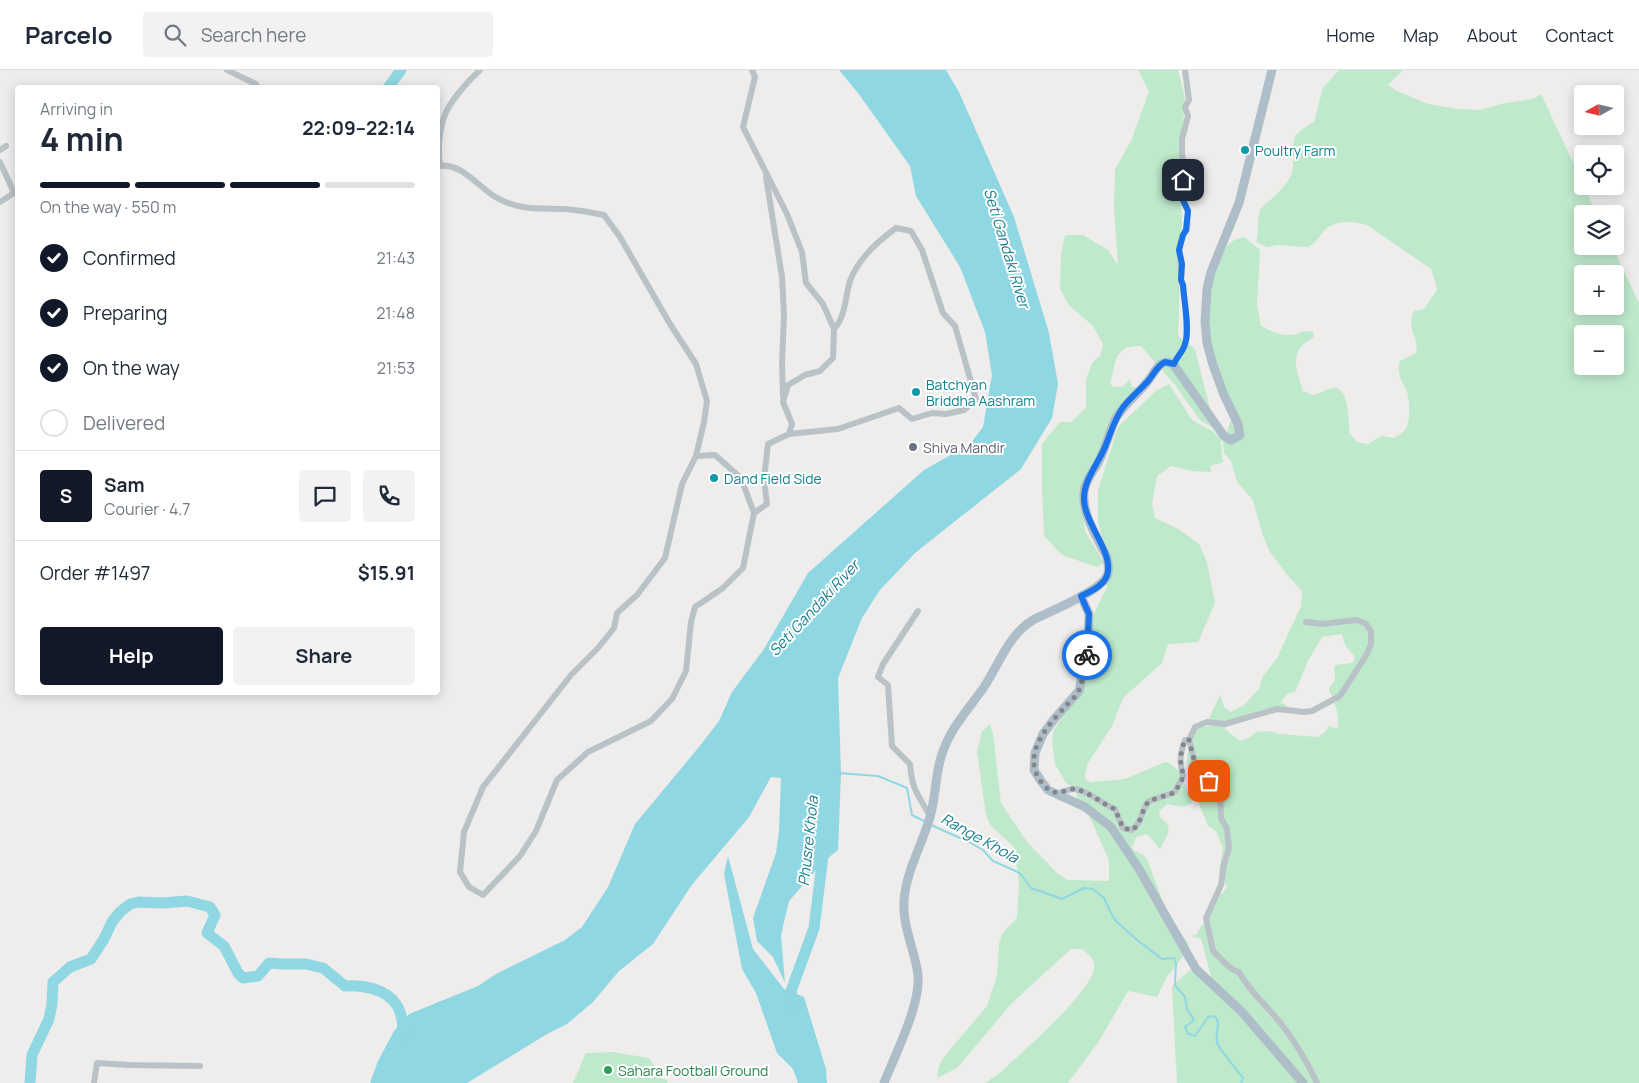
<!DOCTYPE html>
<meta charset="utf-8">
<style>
:root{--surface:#fff;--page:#f2f2f3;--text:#1f2937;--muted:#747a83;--line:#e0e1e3;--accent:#111827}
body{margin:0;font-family:Manrope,sans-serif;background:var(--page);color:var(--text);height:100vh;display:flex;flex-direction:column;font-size:19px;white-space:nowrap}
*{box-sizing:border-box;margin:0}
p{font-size:16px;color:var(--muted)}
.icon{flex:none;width:28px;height:28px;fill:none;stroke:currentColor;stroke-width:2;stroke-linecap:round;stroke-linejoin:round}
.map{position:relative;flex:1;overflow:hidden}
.panel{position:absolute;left:15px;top:15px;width:425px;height:610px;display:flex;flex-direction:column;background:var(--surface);border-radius:5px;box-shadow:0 2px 12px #0003}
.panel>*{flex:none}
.needle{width:32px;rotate:262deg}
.controls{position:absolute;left:1574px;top:15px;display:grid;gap:10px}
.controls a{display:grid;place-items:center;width:50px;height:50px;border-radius:5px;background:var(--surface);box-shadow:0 2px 12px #0003;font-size:25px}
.pin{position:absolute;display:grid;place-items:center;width:42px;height:42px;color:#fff;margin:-21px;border-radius:10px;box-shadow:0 2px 8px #0006}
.courier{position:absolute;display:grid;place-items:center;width:50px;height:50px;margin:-25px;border:4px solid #1a73e8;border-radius:50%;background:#fff;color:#222;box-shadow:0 1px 6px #0007}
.headline em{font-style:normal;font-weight:700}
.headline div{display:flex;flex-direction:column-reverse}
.headline{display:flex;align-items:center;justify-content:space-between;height:85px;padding:0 25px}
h1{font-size:32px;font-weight:700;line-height:38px}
.bar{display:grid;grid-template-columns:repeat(4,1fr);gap:8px 5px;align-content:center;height:60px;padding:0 25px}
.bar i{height:6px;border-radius:4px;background:var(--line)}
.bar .active{background:var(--accent)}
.bar p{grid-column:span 4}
.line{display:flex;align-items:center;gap:12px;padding:0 25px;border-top:1px solid var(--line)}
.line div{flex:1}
.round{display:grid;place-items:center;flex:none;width:52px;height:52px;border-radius:5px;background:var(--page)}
ol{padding:0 25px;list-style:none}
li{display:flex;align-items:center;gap:15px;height:55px}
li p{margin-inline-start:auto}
li .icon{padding:5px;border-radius:50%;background:var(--accent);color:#fff;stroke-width:4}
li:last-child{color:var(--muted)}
li i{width:28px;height:28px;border:2px solid var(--line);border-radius:50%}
.cta{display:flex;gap:10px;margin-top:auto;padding:10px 25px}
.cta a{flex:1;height:58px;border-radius:5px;background:var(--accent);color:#fff;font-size:20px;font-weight:700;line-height:58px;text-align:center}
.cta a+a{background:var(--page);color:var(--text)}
header{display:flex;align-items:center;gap:30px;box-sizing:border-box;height:70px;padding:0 25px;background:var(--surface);border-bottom:1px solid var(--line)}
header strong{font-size:24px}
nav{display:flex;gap:28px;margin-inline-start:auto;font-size:18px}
.search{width:350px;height:45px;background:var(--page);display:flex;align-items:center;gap:12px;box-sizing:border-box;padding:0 18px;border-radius:5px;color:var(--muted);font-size:19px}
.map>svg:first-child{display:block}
</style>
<header>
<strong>Parcelo</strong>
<div class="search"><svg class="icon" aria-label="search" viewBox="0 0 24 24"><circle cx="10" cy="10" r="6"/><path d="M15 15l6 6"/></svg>Search here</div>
<nav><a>Home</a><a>Map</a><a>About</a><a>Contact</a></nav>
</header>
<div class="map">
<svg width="1639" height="1013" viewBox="0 0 1639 1013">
<rect width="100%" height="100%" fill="#efecec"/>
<g fill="#bee9cb" fill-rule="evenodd">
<path d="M1138 0H1178L1185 28 1179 108 1182 147 1178 266 1195 279 1215 359 1200 350 1175 315 1141 276C1112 275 1117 293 1110 314L1114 317H1123L1130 309 1132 317 1139 318 1113 346 1107 372 1079 420 1085 461 1104 493 1097 497 1062 485 1044 466 1042 420V374L1060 352H1071L1086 338V310L1092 293 1100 286 1103 274 1093 256 1069 235 1060 219 1061 184 1065 165H1083L1108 180 1118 195 1114 139 1115 99 1131 71 1149 22Z"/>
<path d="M1339 0H1403L1388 15 1397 21 1428 34 1458 39 1480 40 1501 34 1533 29 1541 24 1582 112V116H1584L1597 144H1582V176H1612L1639 233V1013H1177L1172 916 1190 900 1200 907 1212 910 1201 869 1191 866 1196 865 1202 855 1208 850 1214 826 1223 823 1227 817 1219 802 1223 778 1216 761 1208 756C1197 726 1173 687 1199 658L1215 655H1226L1225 659 1240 671 1250 667 1256 662 1270 661 1279 664 1318 667 1325 662 1329 656 1337 659C1341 646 1334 632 1329 619L1335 610 1334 599 1335 595 1353 593 1355 587 1345 575 1342 564 1322 567 1308 591 1295 622 1287 624 1281 632 1289 637C1268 634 1247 648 1226 652 1221 652 1215 651 1209 651L1210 646 1220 625 1224 637 1231 642 1244 635 1259 619 1263 606 1277 588 1301 536 1302 521 1288 506 1270 482 1263 466 1253 430 1237 412 1231 391 1224 383 1223 372 1234 343 1213 285 1209 262V234L1211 211 1226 177 1234 170 1244 167 1260 180 1257 235 1261 256C1271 262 1280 265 1292 265 1301 264 1305 258 1314 263L1313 268C1288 280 1296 300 1303 321L1313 325C1320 324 1329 317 1335 318 1350 319 1348 353 1350 364L1357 372 1368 374 1382 366 1394 368C1397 366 1402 364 1404 361 1411 354 1410 330 1407 322 1402 311 1396 303 1400 291L1416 283C1420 267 1405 260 1414 241L1424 239 1437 220 1435 210 1431 199 1367 155C1352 151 1334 149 1322 163 1318 169 1315 173 1308 177L1277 175 1267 177 1256 172C1259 161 1257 150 1260 140 1270 129 1285 119 1291 105 1296 93 1291 81 1294 70 1296 62 1307 56 1314 52L1323 18ZM1582 204H1615V236H1582ZM1582 264H1615V296H1582Z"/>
<path d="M1169 314 1192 350 1214 362 1221 370 1222 388 1224 392 1210 396 1211 402 1192 401 1171 396 1157 406 1152 434 1155 448 1180 460 1199 474 1207 492 1215 533 1198 572 1168 574 1162 593 1123 628 1112 656 1088 693 1085 704 1086 710 1091 712 1125 709 1165 692C1182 696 1186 719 1192 733L1183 737 1167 734 1159 742 1160 747C1175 759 1167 764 1160 779L1147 764 1137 767 1132 776 1133 780 1143 785 1147 789 1168 845 1188 873 1189 879 1167 907 1157 927 1128 921 1099 971 1068 1013H985L1001 1002C1022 982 1090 924 1094 898 1095 889 1089 885 1083 879H1071L1012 933 957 998 937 1008 939 996 944 987 987 936 997 906 999 874 1002 864 1017 848 1019 813 1014 777 991 756 986 745 977 682 982 661 990 654 993 664 1001 733 1027 772 1058 804 1068 810 1109 811V790L1095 759 1085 737 1078 730 1075 719 1066 713 1055 694 1052 672 1053 662 1088 602 1093 568V546L1107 517 1109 495 1098 452V420L1118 357 1157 320Z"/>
<polygon points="612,982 649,988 663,1009 668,1010 667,1013 573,1013 586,983"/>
</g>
<g fill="#8fd7e2">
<polygon points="839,0 946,0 959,22 1014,147 1049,263 1058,314 1052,348 1021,399 915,483 880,520 862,548 838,608 841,704 838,780 823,792 789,831 781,865 785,913 773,887 757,871 753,848 776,783 779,761 781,708 771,707 749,747 691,816 653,874 619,901 593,932 567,954 547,964 467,1013 370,1013 378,991 394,961 409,944 478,916 496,904 565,870 582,857 608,817 635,754 699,677 719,651 732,622 764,579 808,503 924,400 970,374 983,357 992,305 985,262 960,197 916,126 910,96 858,23"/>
<polygon points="728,786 753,879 784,919 804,927 826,999 827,1013 798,1013 793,999 777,983 756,923 742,899 724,804"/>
</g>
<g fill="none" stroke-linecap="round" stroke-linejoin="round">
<g stroke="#8fd7e2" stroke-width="2">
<polyline points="838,703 878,706 907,718 912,745 924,751"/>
<path d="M931 755 969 772 983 780 993 791 1020 803 1031 818 1062 829 1084 818 1093 819 1104 828 1111 843 1116 851 1136 869 1162 889 1174 888 1176 893 1175 915 1185 927 1187 939 1194 950 1185 957 1188 964 1195 966 1208 947 1214 946 1217 949C1220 959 1215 962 1217 972 1218 978 1238 1001 1243 1008L1241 1013"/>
</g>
<g stroke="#8fd7e2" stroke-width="11">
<polyline points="388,18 401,0"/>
<polyline points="793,935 791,921 814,858 824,778"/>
<path d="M30 1013 32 985 49 949 52 934 53 912 70 897 91 889 104 869 112 852 120 842 130 834 139 832 163 833 187 831 210 837 215 845 207 863 224 876 238 903 243 908 258 906 269 893 281 894H306L323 898 345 916C362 915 385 918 396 934 402 942 403 955 403 965"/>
</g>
<g stroke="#b9c2c7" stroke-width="6">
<polyline points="227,0 256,14 258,18"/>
<polyline points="752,0 755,7 743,57 787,144 802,182 806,213 823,234 834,259 833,288 820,301 805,305 788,315 783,332 792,354 789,364"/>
<polyline points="0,80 6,76"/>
<polyline points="0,92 14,123 0,132"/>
<path d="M440 95C438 80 439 62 444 47 449 32 468 11 480 0"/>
<path d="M438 96C464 92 479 120 501 130 525 141 540 138 565 139 578 140 591 142 604 145L620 167 670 254 696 294 707 331 704 352 696 386 682 414 665 488 637 525 617 543 614 558 598 578 571 605 483 717 464 762 460 802 469 817 483 825 520 786 536 761 557 710 588 682 651 651 672 629 686 601 691 552 695 537 723 518 743 498 754 443 741 408 715 385 696 386"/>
<polyline points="766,107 782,207 784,245 782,294 783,326"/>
<path d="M1173 294C1177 286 1183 282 1185 274 1190 260 1184 231 1183 215L1181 210V194L1179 179 1183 165 1187 160 1188 141 1183 130 1184 100 1182 84V69L1188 46 1185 37 1189 30 1185 0"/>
<path d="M754 443 767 434 764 409 768 374 789 364 838 359 899 338 912 349 932 343 946 344 964 340 976 329 955 256 943 243 922 180 911 161 896 158C878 171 858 189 850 211 845 227 846 246 834 259"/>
<path d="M918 541 883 594 878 607 888 615 892 676 910 694C912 721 918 724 930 746"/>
<path d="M1189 670 1198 705 1220 717 1221 748 1227 759 1229 778 1224 794 1221 815 1206 848 1213 881 1227 895 1234 900 1239 902C1251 924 1271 939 1285 959 1298 976 1308 994 1317 1013"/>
<path d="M1058 723C1063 722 1069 719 1074 719 1085 719 1104 735 1115 739L1123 758 1132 760C1142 753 1141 741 1148 732 1152 729 1169 725 1175 722L1183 706C1179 693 1180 683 1185 670H1189L1195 657 1207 652 1225 654 1277 639 1304 642 1312 641 1340 626 1367 584 1371 574V561L1365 553 1356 550 1322 554 1306 552"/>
<polyline points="94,1013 97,993 129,995 200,996"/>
</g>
<g stroke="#aebec9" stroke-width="9">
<polyline points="1081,526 1089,544 1088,580 1079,621 1055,648 1043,664 1035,683 1034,700 1041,711 1048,720 1085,737 1111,757 1139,799 1196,899 1242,942 1303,1013"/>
<path d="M884 1013C895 985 921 934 918 905 915 880 902 856 904 831 906 801 922 775 930 747 936 727 935 704 942 684 951 657 968 640 984 617 999 594 1009 564 1033 550 1049 542 1101 521 1107 506 1110 500 1108 493 1107 487 1097 468 1082 444 1084 422 1085 410 1094 401 1099 391 1106 377 1109 362 1116 348 1125 333 1138 324 1148 311 1155 302 1160 287 1173 294L1224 366 1231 370 1240 365 1238 354 1224 325 1213 295 1207 273 1205 252 1207 219 1211 202 1239 133 1272 0"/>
</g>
</g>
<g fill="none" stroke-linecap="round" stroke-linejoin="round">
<path stroke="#82878b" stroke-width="5" stroke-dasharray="0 9" d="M1087 585C1084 595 1083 614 1078 622 1075 628 1069 632 1065 637 1048 655 1024 682 1038 707 1041 711 1044 717 1048 719 1057 726 1064 720 1073 719 1085 719 1104 735 1115 739L1123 758 1132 760C1142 753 1141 741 1148 732 1152 729 1169 725 1175 722L1184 706C1179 693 1180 683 1185 670H1189L1198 705 1209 711"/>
<path stroke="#1a73e8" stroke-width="6" d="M1087 585 1089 544 1081 526C1092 521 1107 514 1108 501 1111 480 1085 453 1084 430 1083 411 1098 394 1105 377 1111 363 1114 349 1124 336 1131 327 1140 320 1148 311 1154 304 1157 296 1165 292L1174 294C1177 286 1183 282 1185 274 1190 260 1184 231 1183 215L1181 210 1182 194 1179 180 1183 165 1186 160 1188 141 1183 130V110"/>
</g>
<g fill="#0f9aa8" stroke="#fff" stroke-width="2">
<circle cx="1245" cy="80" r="5"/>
<circle cx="916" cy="322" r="5"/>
<circle cx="714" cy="408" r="5"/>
</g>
<circle fill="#6b7280" stroke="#fff" stroke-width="2" cx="913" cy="377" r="5"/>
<circle fill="#2e9e5b" stroke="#fff" stroke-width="2" cx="608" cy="1000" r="5"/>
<g text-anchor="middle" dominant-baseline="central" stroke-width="4" stroke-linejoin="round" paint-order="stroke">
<g font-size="14" fill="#0d838f" stroke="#fff" text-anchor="start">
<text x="1255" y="80">Poultry Farm</text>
<text x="926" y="314">Batchyan<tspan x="926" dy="16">Briddha Aashram</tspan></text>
<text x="724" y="408">Dand Field Side</text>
</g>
<g font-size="14" fill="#5b616d" stroke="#fff" text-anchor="start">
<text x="923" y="377">Shiva Mandir</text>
</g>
<g font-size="14" fill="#27864d" stroke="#fff" text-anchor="start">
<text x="618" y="1000">Sahara Football Ground</text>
</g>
<g font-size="15" font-style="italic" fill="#1a8090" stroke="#fff">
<text transform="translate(1007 178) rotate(73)">Seti Gandaki River</text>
<text transform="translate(814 538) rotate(-47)">Seti Gandaki River</text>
<text transform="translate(980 768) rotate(29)">Range Khola</text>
<text transform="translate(808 771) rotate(-84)">Phusre Khola</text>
</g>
</g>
</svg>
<div class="controls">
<a><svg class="needle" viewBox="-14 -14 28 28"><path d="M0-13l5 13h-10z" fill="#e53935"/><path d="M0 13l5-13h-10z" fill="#747a83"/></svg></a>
<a><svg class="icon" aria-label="locate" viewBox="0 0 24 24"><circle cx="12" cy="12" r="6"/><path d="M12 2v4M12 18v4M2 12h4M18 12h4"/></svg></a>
<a><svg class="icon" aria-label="layers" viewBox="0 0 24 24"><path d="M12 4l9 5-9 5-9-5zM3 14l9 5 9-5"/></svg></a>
<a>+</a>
<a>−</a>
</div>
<div class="pin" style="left:1209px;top:711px;background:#ea580c"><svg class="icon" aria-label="bag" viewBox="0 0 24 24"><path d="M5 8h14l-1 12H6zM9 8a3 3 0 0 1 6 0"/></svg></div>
<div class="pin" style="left:1183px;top:110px;background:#1f2937"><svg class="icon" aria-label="home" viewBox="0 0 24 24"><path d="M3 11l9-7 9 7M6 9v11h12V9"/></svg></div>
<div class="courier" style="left:1087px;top:585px"><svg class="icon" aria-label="bike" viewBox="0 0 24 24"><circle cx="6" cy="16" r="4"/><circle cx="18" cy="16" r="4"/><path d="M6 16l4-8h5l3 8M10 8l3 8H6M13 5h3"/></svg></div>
<section class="panel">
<div class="headline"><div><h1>4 min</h1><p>Arriving in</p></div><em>22:09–22:14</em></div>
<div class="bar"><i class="active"></i><i class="active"></i><i class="active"></i><i></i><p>On the way · 550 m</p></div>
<ol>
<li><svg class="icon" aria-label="check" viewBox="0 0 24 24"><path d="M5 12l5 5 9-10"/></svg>Confirmed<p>21:43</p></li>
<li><svg class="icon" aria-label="check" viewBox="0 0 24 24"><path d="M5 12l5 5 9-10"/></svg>Preparing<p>21:48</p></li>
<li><svg class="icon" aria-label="check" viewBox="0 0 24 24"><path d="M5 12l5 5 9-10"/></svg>On the way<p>21:53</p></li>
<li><i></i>Delivered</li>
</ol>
<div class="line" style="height:90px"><b class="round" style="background:var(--accent);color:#fff">S</b><div><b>Sam</b><p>Courier · 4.7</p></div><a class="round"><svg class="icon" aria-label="chat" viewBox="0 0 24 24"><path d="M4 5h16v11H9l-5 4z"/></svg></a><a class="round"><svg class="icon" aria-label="phone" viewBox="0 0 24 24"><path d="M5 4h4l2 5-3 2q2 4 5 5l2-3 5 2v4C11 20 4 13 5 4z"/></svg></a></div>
<div class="line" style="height:65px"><div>Order #1497</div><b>$15.91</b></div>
<div class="cta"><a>Help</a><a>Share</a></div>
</section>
</div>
